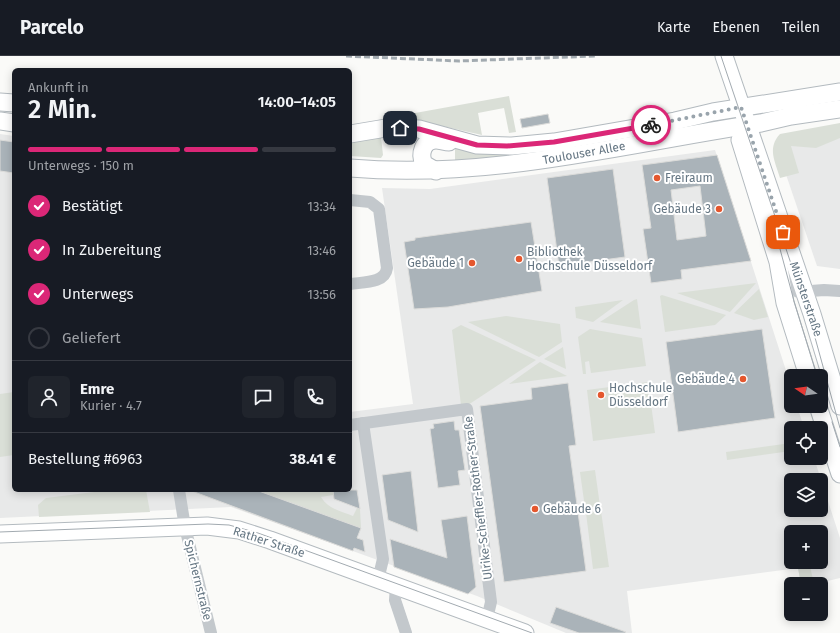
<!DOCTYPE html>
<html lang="de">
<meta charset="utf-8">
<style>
:root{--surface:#171b24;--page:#20242c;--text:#f1f3f6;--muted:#9ea1a6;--line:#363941;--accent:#db2777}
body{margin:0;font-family:"Fira Sans",sans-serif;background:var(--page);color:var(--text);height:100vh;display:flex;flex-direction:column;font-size:15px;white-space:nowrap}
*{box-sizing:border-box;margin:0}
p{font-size:13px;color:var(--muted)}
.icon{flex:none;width:22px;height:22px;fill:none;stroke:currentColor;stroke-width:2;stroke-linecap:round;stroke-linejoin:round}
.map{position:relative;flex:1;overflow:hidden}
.drawer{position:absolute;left:12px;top:12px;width:340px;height:424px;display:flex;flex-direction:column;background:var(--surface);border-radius:6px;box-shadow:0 2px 10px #0003}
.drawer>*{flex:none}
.needle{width:26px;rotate:283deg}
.tools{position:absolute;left:784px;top:313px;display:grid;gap:8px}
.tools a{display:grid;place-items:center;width:44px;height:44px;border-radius:6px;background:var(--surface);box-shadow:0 2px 10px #0003;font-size:20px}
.pin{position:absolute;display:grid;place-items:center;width:34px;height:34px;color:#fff;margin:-17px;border-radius:8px;box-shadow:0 2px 6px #0006}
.courier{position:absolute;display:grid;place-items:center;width:40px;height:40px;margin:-20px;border:3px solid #db2777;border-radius:50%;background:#fff;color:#222;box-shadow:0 1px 5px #0007}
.overview em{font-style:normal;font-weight:600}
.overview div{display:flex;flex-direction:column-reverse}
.overview{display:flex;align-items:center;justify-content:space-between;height:68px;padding:0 16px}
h1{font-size:26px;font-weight:600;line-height:30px}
.bar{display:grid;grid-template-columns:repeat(4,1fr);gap:6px 4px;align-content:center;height:48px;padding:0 16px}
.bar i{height:5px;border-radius:3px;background:var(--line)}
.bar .active{background:var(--accent)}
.bar p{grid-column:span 4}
.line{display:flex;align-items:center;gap:10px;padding:0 16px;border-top:1px solid var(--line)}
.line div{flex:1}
.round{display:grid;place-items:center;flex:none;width:42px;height:42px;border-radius:6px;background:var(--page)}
ol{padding:0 16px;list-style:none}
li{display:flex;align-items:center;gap:12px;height:44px}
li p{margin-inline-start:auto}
li .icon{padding:4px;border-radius:50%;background:var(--accent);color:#fff;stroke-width:4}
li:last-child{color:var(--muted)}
li i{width:22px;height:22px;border:2px solid var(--line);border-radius:50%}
header{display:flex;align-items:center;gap:24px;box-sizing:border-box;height:56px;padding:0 20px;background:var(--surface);border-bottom:1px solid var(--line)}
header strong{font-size:19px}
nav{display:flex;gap:22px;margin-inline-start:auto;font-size:14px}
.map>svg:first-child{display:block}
</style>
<header>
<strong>Parcelo</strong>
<nav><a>Karte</a><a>Ebenen</a><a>Teilen</a></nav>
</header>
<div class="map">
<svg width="840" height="577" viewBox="0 0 840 577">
<rect width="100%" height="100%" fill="#fafaf8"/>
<g fill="#e8e9e9" fill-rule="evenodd">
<path d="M0 78 14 80V434H350V356L413 348 382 132 430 133 715 94 791 330V350H797L804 372H791V402H814L840 482V522L815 528H801L798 512 627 535 632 577H566L477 540 231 451 0 462ZM791 424H821V454H791ZM791 476H821V506H791Z"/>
<polygon points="840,78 840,213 817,210 775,86"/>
</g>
<g fill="#dadfd7">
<polygon points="509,40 516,76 509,77 504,52 478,57 482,79 433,68 382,63"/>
<path d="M840 67V82L816 92 791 90 799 117 780 122C775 105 767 92 780 78Z"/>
<polygon points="381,81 383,99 381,102 350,100 350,84"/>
<polygon points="601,87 455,111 455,92"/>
<polygon points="756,227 730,256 677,237"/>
<polygon points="759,233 768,261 754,264 734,257"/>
<polygon points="662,239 726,259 715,269 665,276 660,240"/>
<polygon points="637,243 641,273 600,266 634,244"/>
<polygon points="623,244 593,266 576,262 575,251"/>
<polygon points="506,260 560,268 562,286 539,301 468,266"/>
<polygon points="461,269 536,304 468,349 461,349 452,274"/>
<polygon points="590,273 642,282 646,310 591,317 589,305 585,306 586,318 583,318 578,281"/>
<polygon points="563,291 566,313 544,303"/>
<polygon points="540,306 567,320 509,328"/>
<polygon points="648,326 655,377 593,385 587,334"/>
<polygon points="14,336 14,399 0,401 0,338"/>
<polygon points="791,387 791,395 727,404 726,396"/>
<polygon points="595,414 600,450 585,452 580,416"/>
<polygon points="110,434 146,434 150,456 39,461 38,449 46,442"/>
<path d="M255 434H333V439L321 441C328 453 341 455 353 460L357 452 360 453 361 472Z"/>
<polygon points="601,455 609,511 593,513 586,457"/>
<polygon points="810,510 814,528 801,528 798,512"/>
</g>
<g fill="#aab3b9" stroke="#dcdcda" fill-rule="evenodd">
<polygon points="548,58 550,67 522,72 520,63"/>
<polygon points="0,84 14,86 14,117 0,115"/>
<path d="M717 99 751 205 681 214 682 223 651 227 643 173 651 172 642 109ZM700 130 706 180 677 184 671 134Z"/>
<polygon points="613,113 625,201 559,210 547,122"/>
<polygon points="531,166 542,235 448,251 414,253 404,186 415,184 415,182"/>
<polygon points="762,273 775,362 678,376 666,286"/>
<polygon points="568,327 576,389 569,390 586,515 504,526 480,350 532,343 531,332"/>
<polygon points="454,365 455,374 459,374 465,414 458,415 460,429 438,432 430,373 434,372 433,368"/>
<polygon points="411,415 418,476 388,464 382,419"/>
<polygon points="189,434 256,434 361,472 357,482 363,484 365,496 354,492 353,495"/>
<polygon points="333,434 357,434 360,453 334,443"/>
<polygon points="467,460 476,531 468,538 394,511 390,483 447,502 441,464"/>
<polygon points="556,551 626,576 625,577 579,577 550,567"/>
</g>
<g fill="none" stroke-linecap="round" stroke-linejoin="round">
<defs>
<g id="secondary">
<polyline points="724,0 812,258 840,350"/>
<polyline points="0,46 14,47"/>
<polyline points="0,65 14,67"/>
<polyline points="350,78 386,72 419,73 477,89 512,90 554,86 675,65 713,56 840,36"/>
<polyline points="740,84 778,206 785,247 808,320"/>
<path d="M350 112C489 124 624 88 761 67L791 60 840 53"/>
<path d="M436 115 424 108C419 98 423 84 436 84 440 84 445 86 449 86"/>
<polyline points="818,350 840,418"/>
<polyline points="0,478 207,470 239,474 270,484 525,577"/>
</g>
</defs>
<use href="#secondary" stroke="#b3babf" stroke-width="19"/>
<g stroke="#c3c8cc" stroke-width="12">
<path d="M350 144 370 146 379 153 387 212C385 228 362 226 350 228"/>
<polyline points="782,212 798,236 824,234 840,235"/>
<polyline points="363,367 383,503 378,524"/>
<polyline points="350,369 467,353 491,546 487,563"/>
<polyline points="179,434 185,471 211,577"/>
<polyline points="396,530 395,544 406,577"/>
</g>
<use href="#secondary" stroke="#fff" stroke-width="17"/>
<g stroke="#a2aab0" stroke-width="1">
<polyline points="721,0 811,267 840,372"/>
<polyline points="780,193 794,245 817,320"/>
<polyline points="821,332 826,347"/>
<polyline points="832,366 840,391"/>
<polyline points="0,476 208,468 229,469 258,477 532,577"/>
</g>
<polyline stroke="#a2aab0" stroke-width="3" stroke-dasharray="6 3" stroke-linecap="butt" points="346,0 459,5 595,0"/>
</g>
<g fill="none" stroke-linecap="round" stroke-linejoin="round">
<polyline stroke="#99a4ac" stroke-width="4" stroke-dasharray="0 7.2" points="651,69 741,51 783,176"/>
<polyline stroke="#db2777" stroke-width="5" points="400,72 419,73 477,89 507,90 554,86 651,69"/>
</g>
<g fill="#e4572e" stroke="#fff" stroke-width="1.5">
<circle cx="657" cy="122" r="4"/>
<circle cx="719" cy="153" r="4"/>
<circle cx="519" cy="203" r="4"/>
<circle cx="472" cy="207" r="4"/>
<circle cx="743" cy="323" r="4"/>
<circle cx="601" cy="339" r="4"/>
<circle cx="535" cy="453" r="4"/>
</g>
<g text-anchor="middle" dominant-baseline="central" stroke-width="4" stroke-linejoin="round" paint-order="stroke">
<g font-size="12" fill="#657683" stroke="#fff">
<text transform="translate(584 97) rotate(-10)">Toulouser Allee</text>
<text transform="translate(806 243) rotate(71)">Münsterstraße</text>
<text transform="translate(478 442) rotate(-97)">Ulrike-Scheffler-Rother-Straße</text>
<text transform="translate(269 486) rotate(18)">Rather Straße</text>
<text transform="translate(198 524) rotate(76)">Spichernstraße</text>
</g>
<g font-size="12" fill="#657683" stroke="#fff" text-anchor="start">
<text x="665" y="122">Freiraum</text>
<text x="711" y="153" text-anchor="end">Gebäude 3</text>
<text x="527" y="196">Bibliothek<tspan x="527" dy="14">Hochschule Düsseldorf</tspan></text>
<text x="464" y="207" text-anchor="end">Gebäude 1</text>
<text x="735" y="323" text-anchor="end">Gebäude 4</text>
<text x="609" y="332">Hochschule<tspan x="609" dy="14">Düsseldorf</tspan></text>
<text x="543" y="453">Gebäude 6</text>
</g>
</g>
</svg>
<div class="tools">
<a><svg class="needle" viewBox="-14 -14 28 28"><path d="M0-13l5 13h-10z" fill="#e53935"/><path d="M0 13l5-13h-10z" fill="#9ea1a6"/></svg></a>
<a><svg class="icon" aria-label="locate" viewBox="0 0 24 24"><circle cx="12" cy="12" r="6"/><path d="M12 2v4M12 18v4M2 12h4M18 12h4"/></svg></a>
<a><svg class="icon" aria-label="layers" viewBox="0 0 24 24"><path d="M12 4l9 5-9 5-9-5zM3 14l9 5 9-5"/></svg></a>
<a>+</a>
<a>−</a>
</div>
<div class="pin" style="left:783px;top:176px;background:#ea580c"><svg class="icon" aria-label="bag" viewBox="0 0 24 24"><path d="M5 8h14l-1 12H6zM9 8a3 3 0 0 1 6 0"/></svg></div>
<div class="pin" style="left:400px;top:72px;background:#1f2937"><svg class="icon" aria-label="home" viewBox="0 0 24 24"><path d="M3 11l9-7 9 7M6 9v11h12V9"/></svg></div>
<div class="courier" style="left:651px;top:69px"><svg class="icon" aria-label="bike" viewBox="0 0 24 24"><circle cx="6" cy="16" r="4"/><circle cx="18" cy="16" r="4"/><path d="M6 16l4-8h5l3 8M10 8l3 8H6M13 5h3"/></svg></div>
<section class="drawer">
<div class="overview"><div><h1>2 Min.</h1><p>Ankunft in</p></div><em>14:00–14:05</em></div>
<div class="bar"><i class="active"></i><i class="active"></i><i class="active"></i><i></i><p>Unterwegs · 150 m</p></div>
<ol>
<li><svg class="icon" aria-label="check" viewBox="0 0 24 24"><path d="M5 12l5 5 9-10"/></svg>Bestätigt<p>13:34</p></li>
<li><svg class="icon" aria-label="check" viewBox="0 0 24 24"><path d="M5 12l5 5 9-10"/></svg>In Zubereitung<p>13:46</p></li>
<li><svg class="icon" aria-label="check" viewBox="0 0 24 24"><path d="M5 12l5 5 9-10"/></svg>Unterwegs<p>13:56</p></li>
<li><i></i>Geliefert</li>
</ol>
<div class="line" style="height:72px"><a class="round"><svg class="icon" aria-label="person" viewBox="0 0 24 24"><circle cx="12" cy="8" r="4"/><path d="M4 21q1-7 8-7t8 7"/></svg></a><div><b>Emre</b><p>Kurier · 4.7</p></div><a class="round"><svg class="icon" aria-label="chat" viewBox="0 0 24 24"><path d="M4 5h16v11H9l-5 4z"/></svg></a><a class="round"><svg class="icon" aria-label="phone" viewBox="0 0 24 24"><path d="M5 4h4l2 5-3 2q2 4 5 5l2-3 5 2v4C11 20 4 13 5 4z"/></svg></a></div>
<div class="line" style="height:52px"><div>Bestellung #6963</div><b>38.41 €</b></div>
</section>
</div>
